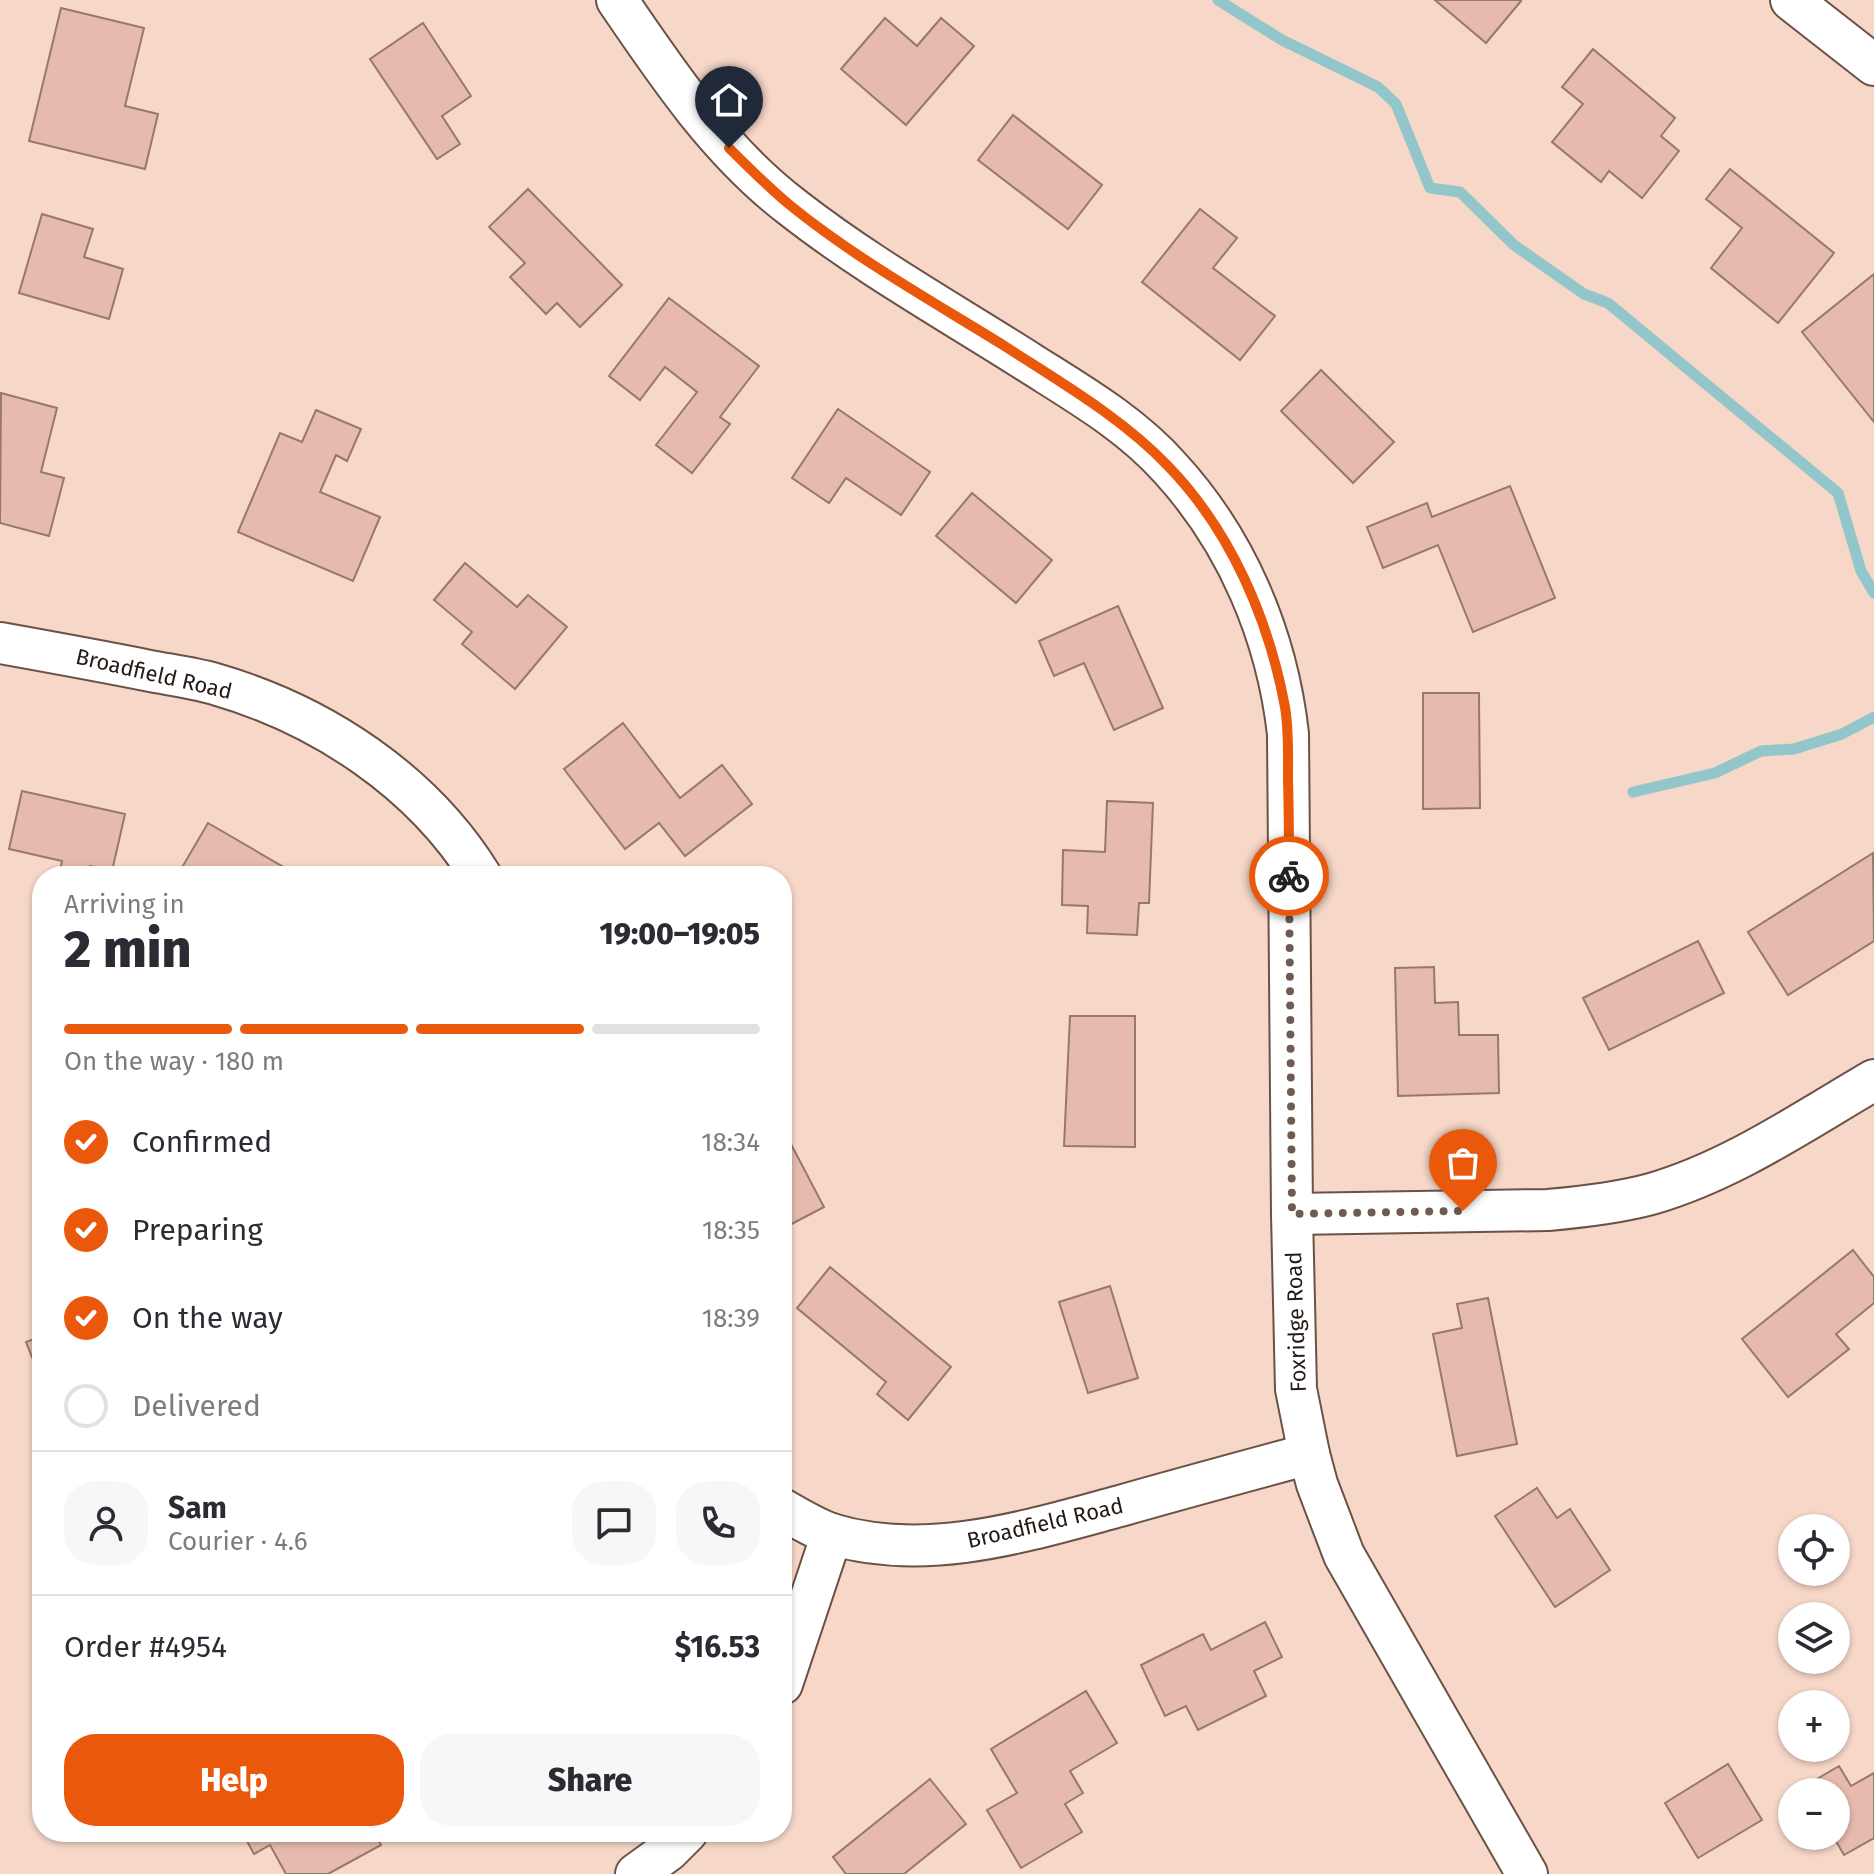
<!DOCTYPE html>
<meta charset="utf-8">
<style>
:root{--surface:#fff;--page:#f7f7f7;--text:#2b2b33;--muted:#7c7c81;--line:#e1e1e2;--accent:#ea580c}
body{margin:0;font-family:"Fira Sans",sans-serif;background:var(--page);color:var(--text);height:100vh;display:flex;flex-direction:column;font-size:30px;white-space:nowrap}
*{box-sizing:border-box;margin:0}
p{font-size:26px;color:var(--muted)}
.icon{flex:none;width:44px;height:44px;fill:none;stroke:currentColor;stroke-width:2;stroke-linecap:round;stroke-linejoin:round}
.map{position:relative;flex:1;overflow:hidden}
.drawer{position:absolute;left:32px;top:866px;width:760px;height:976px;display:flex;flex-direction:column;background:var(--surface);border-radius:32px;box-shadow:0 2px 6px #0004}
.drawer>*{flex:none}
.buttons{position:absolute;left:1778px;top:1514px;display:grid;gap:16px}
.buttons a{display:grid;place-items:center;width:72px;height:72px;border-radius:50%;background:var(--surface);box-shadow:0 2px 6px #0004;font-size:40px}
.pin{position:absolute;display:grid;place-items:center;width:68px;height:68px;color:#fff;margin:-82px -34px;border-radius:50% 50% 50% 0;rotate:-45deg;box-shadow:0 0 8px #0007}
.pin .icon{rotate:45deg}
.courier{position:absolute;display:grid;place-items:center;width:80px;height:80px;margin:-40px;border:6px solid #ea580c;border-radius:50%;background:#fff;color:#222;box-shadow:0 2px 10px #0007}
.summary em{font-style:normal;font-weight:800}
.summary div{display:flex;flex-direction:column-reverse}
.summary{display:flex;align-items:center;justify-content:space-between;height:136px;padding:0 32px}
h1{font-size:52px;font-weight:800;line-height:60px}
.bar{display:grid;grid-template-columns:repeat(4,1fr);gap:12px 8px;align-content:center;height:96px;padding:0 32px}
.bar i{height:10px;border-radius:6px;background:var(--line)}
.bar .selected{background:var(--accent)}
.bar p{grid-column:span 4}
.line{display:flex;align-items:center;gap:20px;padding:0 32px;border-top:2px solid var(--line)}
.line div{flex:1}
.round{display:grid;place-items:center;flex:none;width:84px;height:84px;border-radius:32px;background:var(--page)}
ol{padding:0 32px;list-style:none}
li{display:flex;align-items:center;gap:24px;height:88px}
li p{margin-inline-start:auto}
li .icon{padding:8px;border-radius:50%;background:var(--accent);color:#fff;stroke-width:4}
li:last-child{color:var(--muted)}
li i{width:44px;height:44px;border:4px solid var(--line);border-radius:50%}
.action{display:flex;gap:16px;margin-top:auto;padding:16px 32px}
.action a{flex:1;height:92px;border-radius:32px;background:var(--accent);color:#fff;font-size:32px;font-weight:800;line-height:92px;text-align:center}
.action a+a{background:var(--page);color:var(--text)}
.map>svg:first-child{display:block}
</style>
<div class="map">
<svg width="1874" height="1874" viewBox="0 0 1874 1874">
<rect width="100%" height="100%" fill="#f6d7c8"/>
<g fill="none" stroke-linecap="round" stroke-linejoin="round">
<g stroke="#92c6cb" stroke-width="11">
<polyline points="1218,0 1282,40 1378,87 1396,104 1430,188 1460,192 1514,245 1584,294 1608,303 1838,493 1861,571 1874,593"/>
<polyline points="1633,792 1715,773 1761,751 1794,749 1842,734 1874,717"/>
</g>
</g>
<g fill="#e6baad" stroke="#967870" stroke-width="2">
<polygon points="1435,0 1519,0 1521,1 1486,43"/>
<polygon points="61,8 144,28 125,106 158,114 145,169 29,141"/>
<polygon points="885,18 917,46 941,18 974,46 906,125 841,69"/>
<polygon points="423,23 471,96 442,116 460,144 437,159 370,59"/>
<polygon points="1593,49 1675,118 1661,136 1679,151 1642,198 1609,171 1601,182 1552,142 1583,104 1562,87"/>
<polygon points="1013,115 1102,185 1068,229 978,160"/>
<polygon points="1730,169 1834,253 1778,323 1711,268 1742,228 1706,199"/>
<polygon points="528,189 622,285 580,327 557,303 546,314 510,277 525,263 489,227"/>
<polygon points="1200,209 1237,238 1213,268 1275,316 1240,360 1142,282"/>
<polygon points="42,214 93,229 84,257 123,269 109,319 19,293"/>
<polygon points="1874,274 1874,422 1802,332"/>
<polygon points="669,298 759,366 720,417 730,424 692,473 656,445 697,392 665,367 640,400 609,376"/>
<polygon points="1321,370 1394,442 1353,483 1281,411"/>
<polygon points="1,393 57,408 41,472 64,478 49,536 0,523"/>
<polygon points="838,409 930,472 901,515 846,478 829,503 792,478"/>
<polygon points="316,410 361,429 347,461 336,455 320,492 380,517 353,581 238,532 280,433 302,442"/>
<polygon points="1510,486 1555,598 1473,632 1438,545 1383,568 1367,527 1427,503 1432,517"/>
<polygon points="972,493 1052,560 1016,603 936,536"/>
<polygon points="465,563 517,607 528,595 567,627 515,689 462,644 472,632 434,600"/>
<polygon points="1118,606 1163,708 1114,730 1084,663 1054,676 1039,641"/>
<polygon points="1423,693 1479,693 1480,808 1423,809"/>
<polygon points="623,723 680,798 722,765 752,804 685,856 659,823 625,849 564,769"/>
<polygon points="22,791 125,814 112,871 90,866 88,876 59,876 62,861 9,849"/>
<polygon points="1107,801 1153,803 1149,903 1139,903 1137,935 1087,933 1088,906 1062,905 1063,850 1105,852"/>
<polygon points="208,823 299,876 177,876"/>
<polygon points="1873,853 1874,941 1788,995 1748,932"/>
<polygon points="1698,941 1724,993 1609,1050 1583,998"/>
<polygon points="1434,967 1435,1003 1458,1002 1459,1035 1498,1035 1499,1093 1398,1096 1395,968"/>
<polygon points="1070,1016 1135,1016 1135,1147 1064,1146"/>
<polygon points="782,1127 824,1207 782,1229"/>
<polygon points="1853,1250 1874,1277 1874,1303 1836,1334 1849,1349 1788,1397 1742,1339"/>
<polygon points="830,1267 951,1367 908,1420 877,1394 886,1382 797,1308"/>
<polygon points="1110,1286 1138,1378 1088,1393 1059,1302"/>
<polygon points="1488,1298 1517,1444 1457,1456 1433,1334 1462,1328 1457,1304"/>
<polygon points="42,1336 42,1382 26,1342"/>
<polygon points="1537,1488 1557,1518 1570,1509 1610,1570 1555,1607 1495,1516"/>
<polygon points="1265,1622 1282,1657 1254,1671 1266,1696 1198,1730 1186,1706 1165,1716 1141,1665 1203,1634 1211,1650"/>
<polygon points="1086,1691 1117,1743 1070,1771 1083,1793 1065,1804 1082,1832 1021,1868 987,1810 1017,1793 991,1749"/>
<polygon points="1728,1764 1762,1820 1698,1858 1665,1803"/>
<polygon points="1839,1766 1851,1786 1874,1773 1874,1838 1844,1855 1833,1836 1836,1836 1836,1792 1809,1792 1805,1786"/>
<polygon points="930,1779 966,1824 904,1874 846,1874 833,1857"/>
<polygon points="242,1832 374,1832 381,1845 328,1874 286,1874 270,1845 254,1854"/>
</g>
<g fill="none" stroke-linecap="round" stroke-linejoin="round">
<defs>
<g id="minor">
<path d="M617 0C668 75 719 151 792 207 866 265 950 312 1030 363 1079 394 1131 424 1170 468 1237 541 1277 636 1288 734L1292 1214 1296 1389 1309 1454 1317 1484 1344 1555 1527 1874"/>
<polyline points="1791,0 1874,65"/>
<path d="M0 643C50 652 100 661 150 671 171 675 194 678 215 684 322 715 422 781 481 876"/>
<path d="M1292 1214 1548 1210C1582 1207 1618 1203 1651 1194 1731 1171 1802 1122 1874 1080"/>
<path d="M782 1509C798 1518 814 1528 831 1534 927 1563 1027 1531 1120 1506 1183 1488 1246 1471 1309 1454"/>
<polyline points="782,1684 832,1534"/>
<polyline points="636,1874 668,1851 687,1832"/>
</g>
</defs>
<use href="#minor" stroke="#6c5246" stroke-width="44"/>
<use href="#minor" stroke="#fff" stroke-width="40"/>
</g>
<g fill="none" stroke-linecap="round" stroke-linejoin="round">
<polyline stroke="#6e5c53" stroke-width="8" stroke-dasharray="0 14.4" points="1289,876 1292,1214 1463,1211"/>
<path stroke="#ea580c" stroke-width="10" d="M729 148C749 168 769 188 791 206 855 258 932 301 1003 345 1060 382 1121 417 1168 466 1231 531 1269 620 1285 707 1289 731 1288 756 1288 780 1289 812 1289 844 1289 876"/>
</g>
<g text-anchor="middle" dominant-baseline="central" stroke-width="8" stroke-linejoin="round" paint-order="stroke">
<g font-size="22" fill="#241914" stroke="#fff">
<text transform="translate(154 674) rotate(13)">Broadfield Road</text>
<text transform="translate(1296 1322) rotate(-92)">Foxridge Road</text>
<text transform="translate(1045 1523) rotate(-13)">Broadfield Road</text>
</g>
</g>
</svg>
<div class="buttons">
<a><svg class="icon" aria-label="locate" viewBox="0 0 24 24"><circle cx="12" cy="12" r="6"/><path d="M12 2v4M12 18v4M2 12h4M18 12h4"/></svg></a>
<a><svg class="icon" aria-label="layers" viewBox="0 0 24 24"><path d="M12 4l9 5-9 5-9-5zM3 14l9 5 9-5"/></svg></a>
<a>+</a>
<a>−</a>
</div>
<div class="pin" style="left:1463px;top:1211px;background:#ea580c"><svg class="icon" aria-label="bag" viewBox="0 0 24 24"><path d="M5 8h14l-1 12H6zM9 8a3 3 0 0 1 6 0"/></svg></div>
<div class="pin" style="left:729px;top:148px;background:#1f2937"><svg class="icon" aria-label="home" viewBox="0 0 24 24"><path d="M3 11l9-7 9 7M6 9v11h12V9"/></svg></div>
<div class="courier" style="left:1289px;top:876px"><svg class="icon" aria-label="bike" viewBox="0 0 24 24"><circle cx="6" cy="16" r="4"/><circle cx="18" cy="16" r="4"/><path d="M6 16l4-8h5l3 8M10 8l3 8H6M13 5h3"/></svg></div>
<section class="drawer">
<div class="summary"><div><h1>2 min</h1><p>Arriving in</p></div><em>19:00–19:05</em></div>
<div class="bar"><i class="selected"></i><i class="selected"></i><i class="selected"></i><i></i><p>On the way · 180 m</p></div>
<ol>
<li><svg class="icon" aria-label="check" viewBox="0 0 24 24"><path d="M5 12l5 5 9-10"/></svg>Confirmed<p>18:34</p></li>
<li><svg class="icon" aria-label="check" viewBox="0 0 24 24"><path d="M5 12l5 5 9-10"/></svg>Preparing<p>18:35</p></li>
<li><svg class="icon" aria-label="check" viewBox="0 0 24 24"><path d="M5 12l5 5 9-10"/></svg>On the way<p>18:39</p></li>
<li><i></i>Delivered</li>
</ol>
<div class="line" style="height:144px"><a class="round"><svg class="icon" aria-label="person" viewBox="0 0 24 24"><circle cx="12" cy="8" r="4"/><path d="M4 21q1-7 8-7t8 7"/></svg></a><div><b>Sam</b><p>Courier · 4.6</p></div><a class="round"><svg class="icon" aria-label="chat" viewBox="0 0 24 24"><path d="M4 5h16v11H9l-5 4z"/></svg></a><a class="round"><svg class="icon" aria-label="phone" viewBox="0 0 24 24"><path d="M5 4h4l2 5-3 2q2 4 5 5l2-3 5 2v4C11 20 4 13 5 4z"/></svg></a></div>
<div class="line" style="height:104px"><div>Order #4954</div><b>$16.53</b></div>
<div class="action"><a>Help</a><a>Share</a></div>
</section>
</div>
